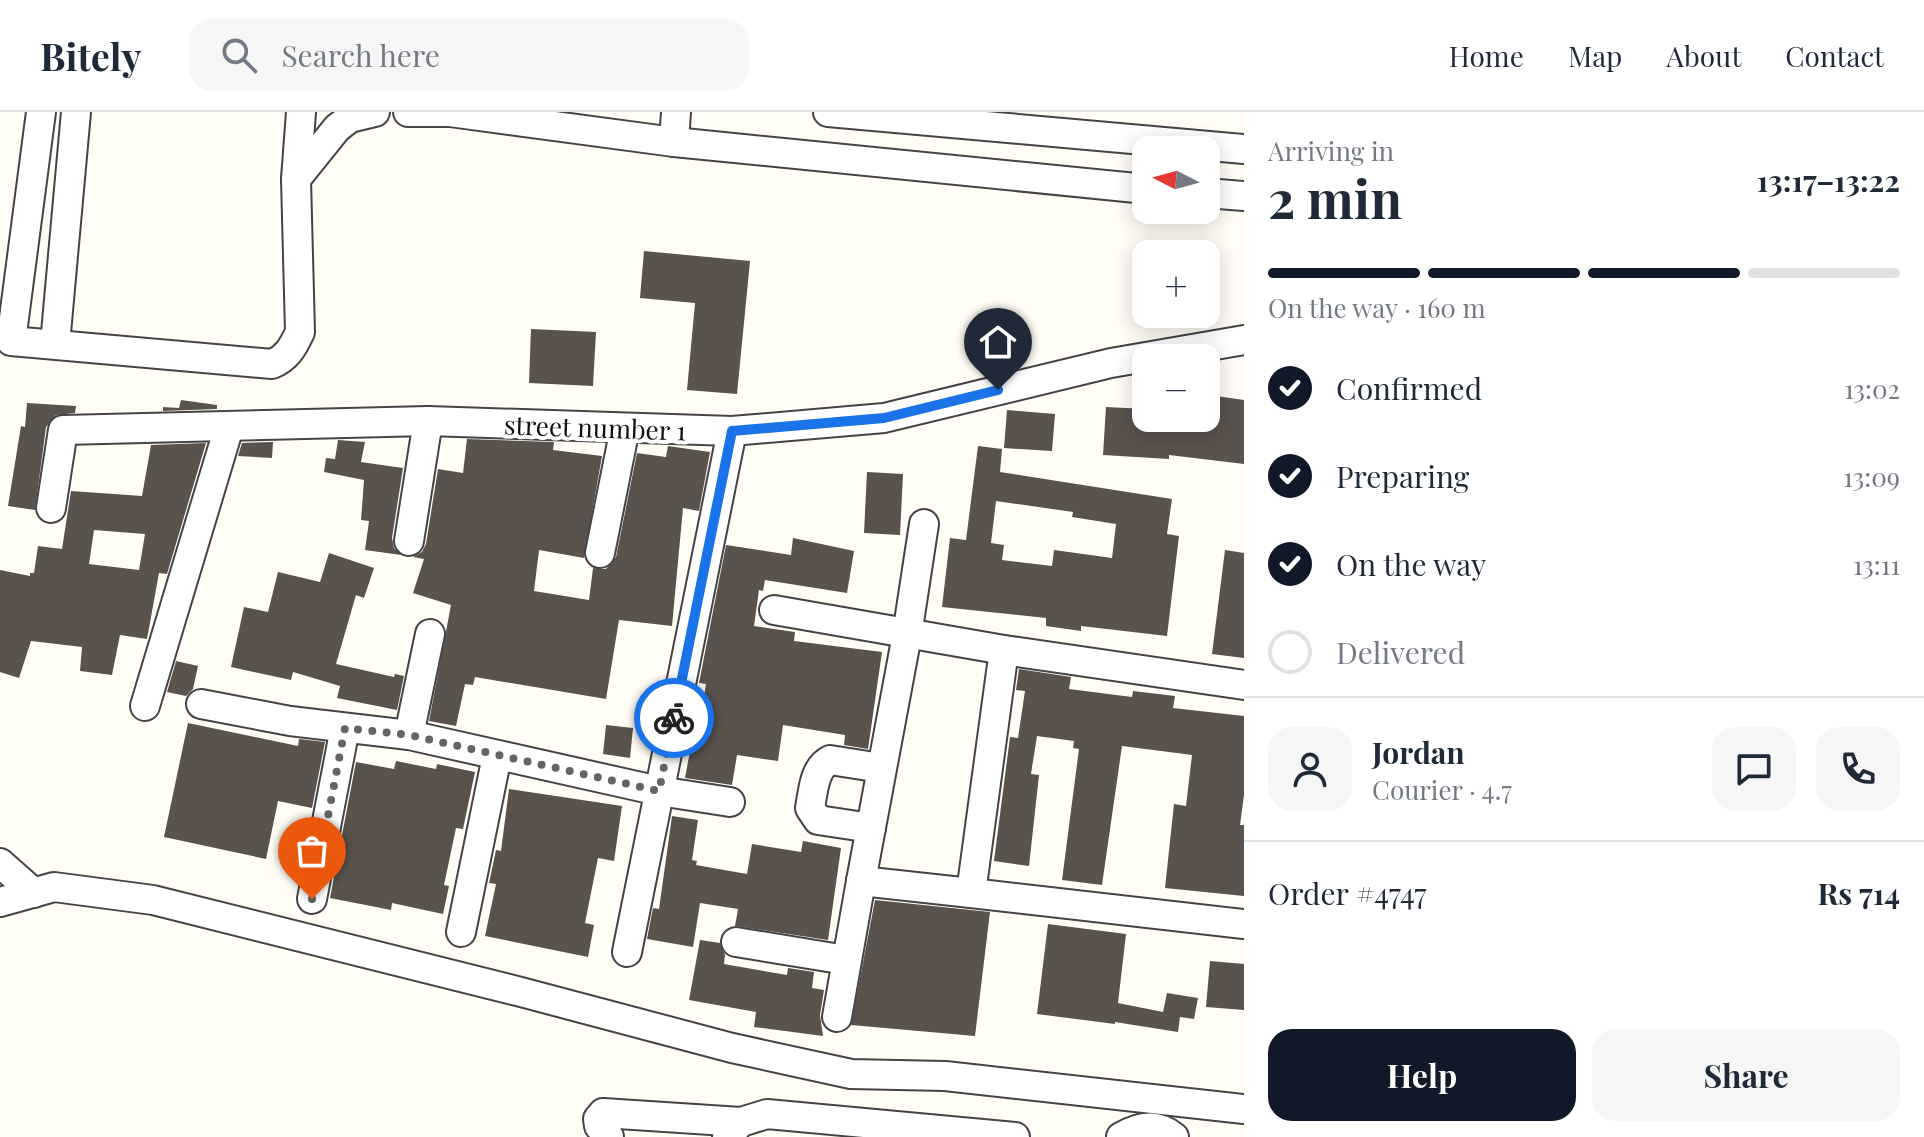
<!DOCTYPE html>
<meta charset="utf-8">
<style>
:root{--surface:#fff;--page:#f6f6f7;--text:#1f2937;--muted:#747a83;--line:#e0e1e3;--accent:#111827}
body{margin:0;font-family:"Playfair Display",serif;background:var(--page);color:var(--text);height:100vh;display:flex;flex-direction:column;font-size:30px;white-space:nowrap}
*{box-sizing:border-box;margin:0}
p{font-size:26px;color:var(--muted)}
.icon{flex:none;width:44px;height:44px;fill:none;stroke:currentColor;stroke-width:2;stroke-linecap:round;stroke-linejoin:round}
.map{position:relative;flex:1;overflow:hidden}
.sheet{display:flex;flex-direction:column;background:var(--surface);width:680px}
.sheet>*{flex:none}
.needle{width:52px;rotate:276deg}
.fabs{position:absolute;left:1132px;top:24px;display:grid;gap:16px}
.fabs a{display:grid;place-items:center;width:88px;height:88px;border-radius:16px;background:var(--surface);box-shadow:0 4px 20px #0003;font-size:40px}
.pin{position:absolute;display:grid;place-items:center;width:68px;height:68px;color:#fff;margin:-82px -34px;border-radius:50% 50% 50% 0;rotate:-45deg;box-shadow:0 0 8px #0007}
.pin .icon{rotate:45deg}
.courier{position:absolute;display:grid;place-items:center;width:80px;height:80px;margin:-40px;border:6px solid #1a73e8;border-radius:50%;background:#fff;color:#222;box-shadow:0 2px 10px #0007}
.summary em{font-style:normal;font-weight:700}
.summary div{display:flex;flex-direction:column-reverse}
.summary{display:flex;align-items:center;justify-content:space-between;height:136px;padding:0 24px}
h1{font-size:52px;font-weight:700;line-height:60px}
.bar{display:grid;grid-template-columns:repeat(4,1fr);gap:12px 8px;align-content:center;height:96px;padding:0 24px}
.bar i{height:10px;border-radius:6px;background:var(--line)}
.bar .on{background:var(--accent)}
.bar p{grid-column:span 4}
.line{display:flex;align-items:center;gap:20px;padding:0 24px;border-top:2px solid var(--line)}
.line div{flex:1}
.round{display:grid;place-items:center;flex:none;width:84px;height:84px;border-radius:24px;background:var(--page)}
ol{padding:0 24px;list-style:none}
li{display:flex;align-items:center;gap:24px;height:88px}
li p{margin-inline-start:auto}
li .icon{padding:8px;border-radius:50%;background:var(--accent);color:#fff;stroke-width:4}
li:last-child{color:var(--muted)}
li i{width:44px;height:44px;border:4px solid var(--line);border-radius:50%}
.button{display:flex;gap:16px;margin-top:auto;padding:16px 24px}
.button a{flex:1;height:92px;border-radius:24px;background:var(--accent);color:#fff;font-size:32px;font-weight:700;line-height:92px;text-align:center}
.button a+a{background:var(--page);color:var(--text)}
header{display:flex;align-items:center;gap:48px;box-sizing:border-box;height:112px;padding:0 40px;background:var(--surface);border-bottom:2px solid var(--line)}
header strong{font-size:38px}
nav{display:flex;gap:44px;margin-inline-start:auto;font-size:28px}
.search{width:560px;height:72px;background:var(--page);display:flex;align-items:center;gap:20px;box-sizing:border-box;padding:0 28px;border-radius:24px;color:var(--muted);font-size:30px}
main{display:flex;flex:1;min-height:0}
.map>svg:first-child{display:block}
</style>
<header>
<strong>Bitely</strong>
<div class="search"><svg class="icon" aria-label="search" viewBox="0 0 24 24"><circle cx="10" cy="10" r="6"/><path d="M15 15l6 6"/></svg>Search here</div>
<nav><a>Home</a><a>Map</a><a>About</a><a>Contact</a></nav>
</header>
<main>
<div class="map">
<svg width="1244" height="1025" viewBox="0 0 1244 1025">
<rect width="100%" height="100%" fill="#fffdf5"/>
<g fill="#5a524d" fill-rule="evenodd">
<polygon points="644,139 750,149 737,282 687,278 695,191 640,186"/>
<polygon points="531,217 596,220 593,274 529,271"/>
<polygon points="1216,284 1244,288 1244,352 1169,343 1169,347 1103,343 1106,295 1146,297 1146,306 1206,306 1206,289 1215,290"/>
<polygon points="181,288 217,293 217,297 163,299 163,295 179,296"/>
<polygon points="27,291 76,294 75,301 56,303 46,315 35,398 8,394 21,314 25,315"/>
<polygon points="1007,298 1055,302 1052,339 1004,336"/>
<polygon points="467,327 554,330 553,338 602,344 584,446 539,438 534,479 589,488 593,456 606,457 616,445 637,341 666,345 668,334 710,340 699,399 683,396 672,514 619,508 606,587 475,565 473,573 465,572 456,614 429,609 451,493 413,481 424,447 413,445 422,440 426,432 438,357 463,361"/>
<polygon points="338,328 365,330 361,350 403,356 392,426 394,436 401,443 365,438 369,409 361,408 364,368 324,360 326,346 335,347"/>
<polygon points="273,330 272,346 238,344 242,331"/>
<path d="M206 331 167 462 159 461 147 527 120 523 112 563 80 559 82 535 31 529 19 566 0 560V458L30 464V461H34L38 434 62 437 71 379 142 384 151 333ZM94 418 145 422 139 458 89 452Z"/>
<path d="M978 334 1002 337 1000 360 1172 387 1167 422 1179 424 1167 524 1081 514V519L1046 514V506L942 495 950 426 966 428ZM996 389 1073 400 1072 405 1116 412 1112 446 1054 438 1052 454 1002 448 1004 433 991 431Z"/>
<polygon points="867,360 903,362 900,423 864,421"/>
<polygon points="793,426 854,439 847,481 765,468 763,479 759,478 754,514 795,520 794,529 882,540 868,637 844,633 845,623 783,613 778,649 737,643 732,673 685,666 690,639 695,640 706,572 699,571 726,433 791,443"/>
<polygon points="1225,438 1244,441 1244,546 1212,542"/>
<polygon points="329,441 374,456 364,486 356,483 336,552 394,565 395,562 404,564 397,598 337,586 340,574 293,560 291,568 231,555 244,495 268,500 278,460 320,470"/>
<polygon points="176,549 198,554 193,577 186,584 167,580"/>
<polygon points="1019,557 1071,565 1069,577 1132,585 1133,579 1175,584 1173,596 1244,604 1244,683 1240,713 1244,713 1244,784 1165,776 1174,692 1186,694 1192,643 1122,634 1102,773 1062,768 1079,637 1073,636 1074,629 1037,624 1031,662 1039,663 1029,754 994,749 1010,625 1018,626 1025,579 1016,578"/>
<polygon points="188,611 298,634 299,627 325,630 312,696 278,689 266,747 164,725"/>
<polygon points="606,613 633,616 630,646 603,642"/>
<polygon points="396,649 436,657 437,652 475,660 463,717 456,716 444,773 449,774 443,802 392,791 391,798 330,786 356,650 394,657"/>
<polygon points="509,677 622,694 614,749 598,746 585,811 594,813 588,845 485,824 496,772 489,771 496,738 501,739"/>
<polygon points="672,704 698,708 692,748 697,749 696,753 747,762 752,732 801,740 803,729 841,736 828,828 735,814 738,797 700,791 693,835 647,827 653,796 659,797"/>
<polygon points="875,788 990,800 975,924 851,913"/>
<polygon points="1048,812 1126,822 1118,891 1163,900 1167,881 1198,886 1194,907 1180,905 1178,920 1115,910 1115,912 1037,902"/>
<polygon points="700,828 720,831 725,843 724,852 787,863 788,856 814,860 812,876 824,878 820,903 823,924 754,915 756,900 689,888"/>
<polygon points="1210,849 1244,852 1244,898 1206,895"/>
</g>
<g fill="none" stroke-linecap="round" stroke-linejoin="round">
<defs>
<g id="minor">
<path d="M41 0 11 229 272 252C287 246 293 235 300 220L296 67 301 0"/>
<polyline points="408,0 450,0 674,30 1146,77"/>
<polyline points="828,0 1244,37"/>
<polyline points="674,30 676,0"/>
<polyline points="296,67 337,16 350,6 375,0"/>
<polyline points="1206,81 1244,84"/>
<polyline points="55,232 76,0"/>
<polyline points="51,396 63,318 428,309 732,319 884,306 1111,251 1244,228"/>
<polyline points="409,429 428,309"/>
<polyline points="600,441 625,316"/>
<polyline points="774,498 1004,538"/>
<polyline points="1244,573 1004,538 971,781 1244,812"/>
<polyline points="201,592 290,609 409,623 659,679 730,690"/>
<polyline points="145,594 229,315"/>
<polyline points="409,623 430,522"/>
<path d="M871 716 818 708 810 696C813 680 814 656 830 648L881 656"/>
<polyline points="0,751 34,781"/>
<polyline points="861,769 907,523 924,412"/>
<polyline points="312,787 345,616"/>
<polyline points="0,790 54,775 153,788 521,880 732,936 851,962 945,964 1244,997"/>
<polyline points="461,820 497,644"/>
<polyline points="736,830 846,848"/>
<polyline points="627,840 732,319"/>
<polyline points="837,905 861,769 971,781"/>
<polyline points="609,1025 599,1014 598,1007 603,1001 741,1010"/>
<polyline points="727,1025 741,1010 767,1002 1015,1025"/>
<path d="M1121 1025C1139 1014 1157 1011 1174 1025"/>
</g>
</defs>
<use href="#minor" stroke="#444" stroke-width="32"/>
<use href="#minor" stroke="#fff" stroke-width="28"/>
</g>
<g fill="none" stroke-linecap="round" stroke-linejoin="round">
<polyline stroke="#646461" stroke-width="8" stroke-dasharray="0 14.4" points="312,787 345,616 409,623 659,679 674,606"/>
<polyline stroke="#1a73e8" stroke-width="10" points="674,606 732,319 884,306 998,278"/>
</g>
<g text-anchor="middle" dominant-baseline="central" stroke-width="8" stroke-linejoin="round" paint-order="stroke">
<g font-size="26" fill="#111" stroke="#fff">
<text transform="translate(595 315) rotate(2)">street number 1</text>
</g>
</g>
</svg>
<div class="fabs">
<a><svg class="needle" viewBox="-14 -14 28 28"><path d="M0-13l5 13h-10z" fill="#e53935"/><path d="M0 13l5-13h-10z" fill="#747a83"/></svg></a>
<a>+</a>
<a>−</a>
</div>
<div class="pin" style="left:312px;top:787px;background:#ea580c"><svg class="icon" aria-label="bag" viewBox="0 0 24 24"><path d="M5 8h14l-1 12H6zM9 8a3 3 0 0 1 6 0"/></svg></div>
<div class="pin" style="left:998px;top:278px;background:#1f2937"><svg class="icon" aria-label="home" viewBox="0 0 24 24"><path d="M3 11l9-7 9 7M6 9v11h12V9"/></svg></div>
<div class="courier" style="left:674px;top:606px"><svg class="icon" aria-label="bike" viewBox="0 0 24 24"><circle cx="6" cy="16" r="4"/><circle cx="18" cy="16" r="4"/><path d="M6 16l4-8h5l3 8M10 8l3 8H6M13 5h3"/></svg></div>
</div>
<section class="sheet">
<div class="summary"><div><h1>2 min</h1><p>Arriving in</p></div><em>13:17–13:22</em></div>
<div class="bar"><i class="on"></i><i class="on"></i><i class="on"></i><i></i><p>On the way · 160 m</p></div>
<ol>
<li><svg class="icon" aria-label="check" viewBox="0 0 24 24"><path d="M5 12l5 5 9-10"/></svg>Confirmed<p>13:02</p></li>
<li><svg class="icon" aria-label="check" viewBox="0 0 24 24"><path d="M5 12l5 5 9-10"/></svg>Preparing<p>13:09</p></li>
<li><svg class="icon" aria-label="check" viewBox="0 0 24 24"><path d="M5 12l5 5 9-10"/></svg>On the way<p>13:11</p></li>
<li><i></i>Delivered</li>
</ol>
<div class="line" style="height:144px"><a class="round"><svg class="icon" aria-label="person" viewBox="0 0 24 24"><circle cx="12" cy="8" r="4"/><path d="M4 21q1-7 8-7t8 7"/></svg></a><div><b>Jordan</b><p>Courier · 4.7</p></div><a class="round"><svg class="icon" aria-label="chat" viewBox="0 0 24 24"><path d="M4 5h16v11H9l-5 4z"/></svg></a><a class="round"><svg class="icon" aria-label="phone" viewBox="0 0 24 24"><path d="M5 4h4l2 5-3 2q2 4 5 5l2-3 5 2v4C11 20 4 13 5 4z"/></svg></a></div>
<div class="line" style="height:104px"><div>Order #4747</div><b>Rs 714</b></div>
<div class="button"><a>Help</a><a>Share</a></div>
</section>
</main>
